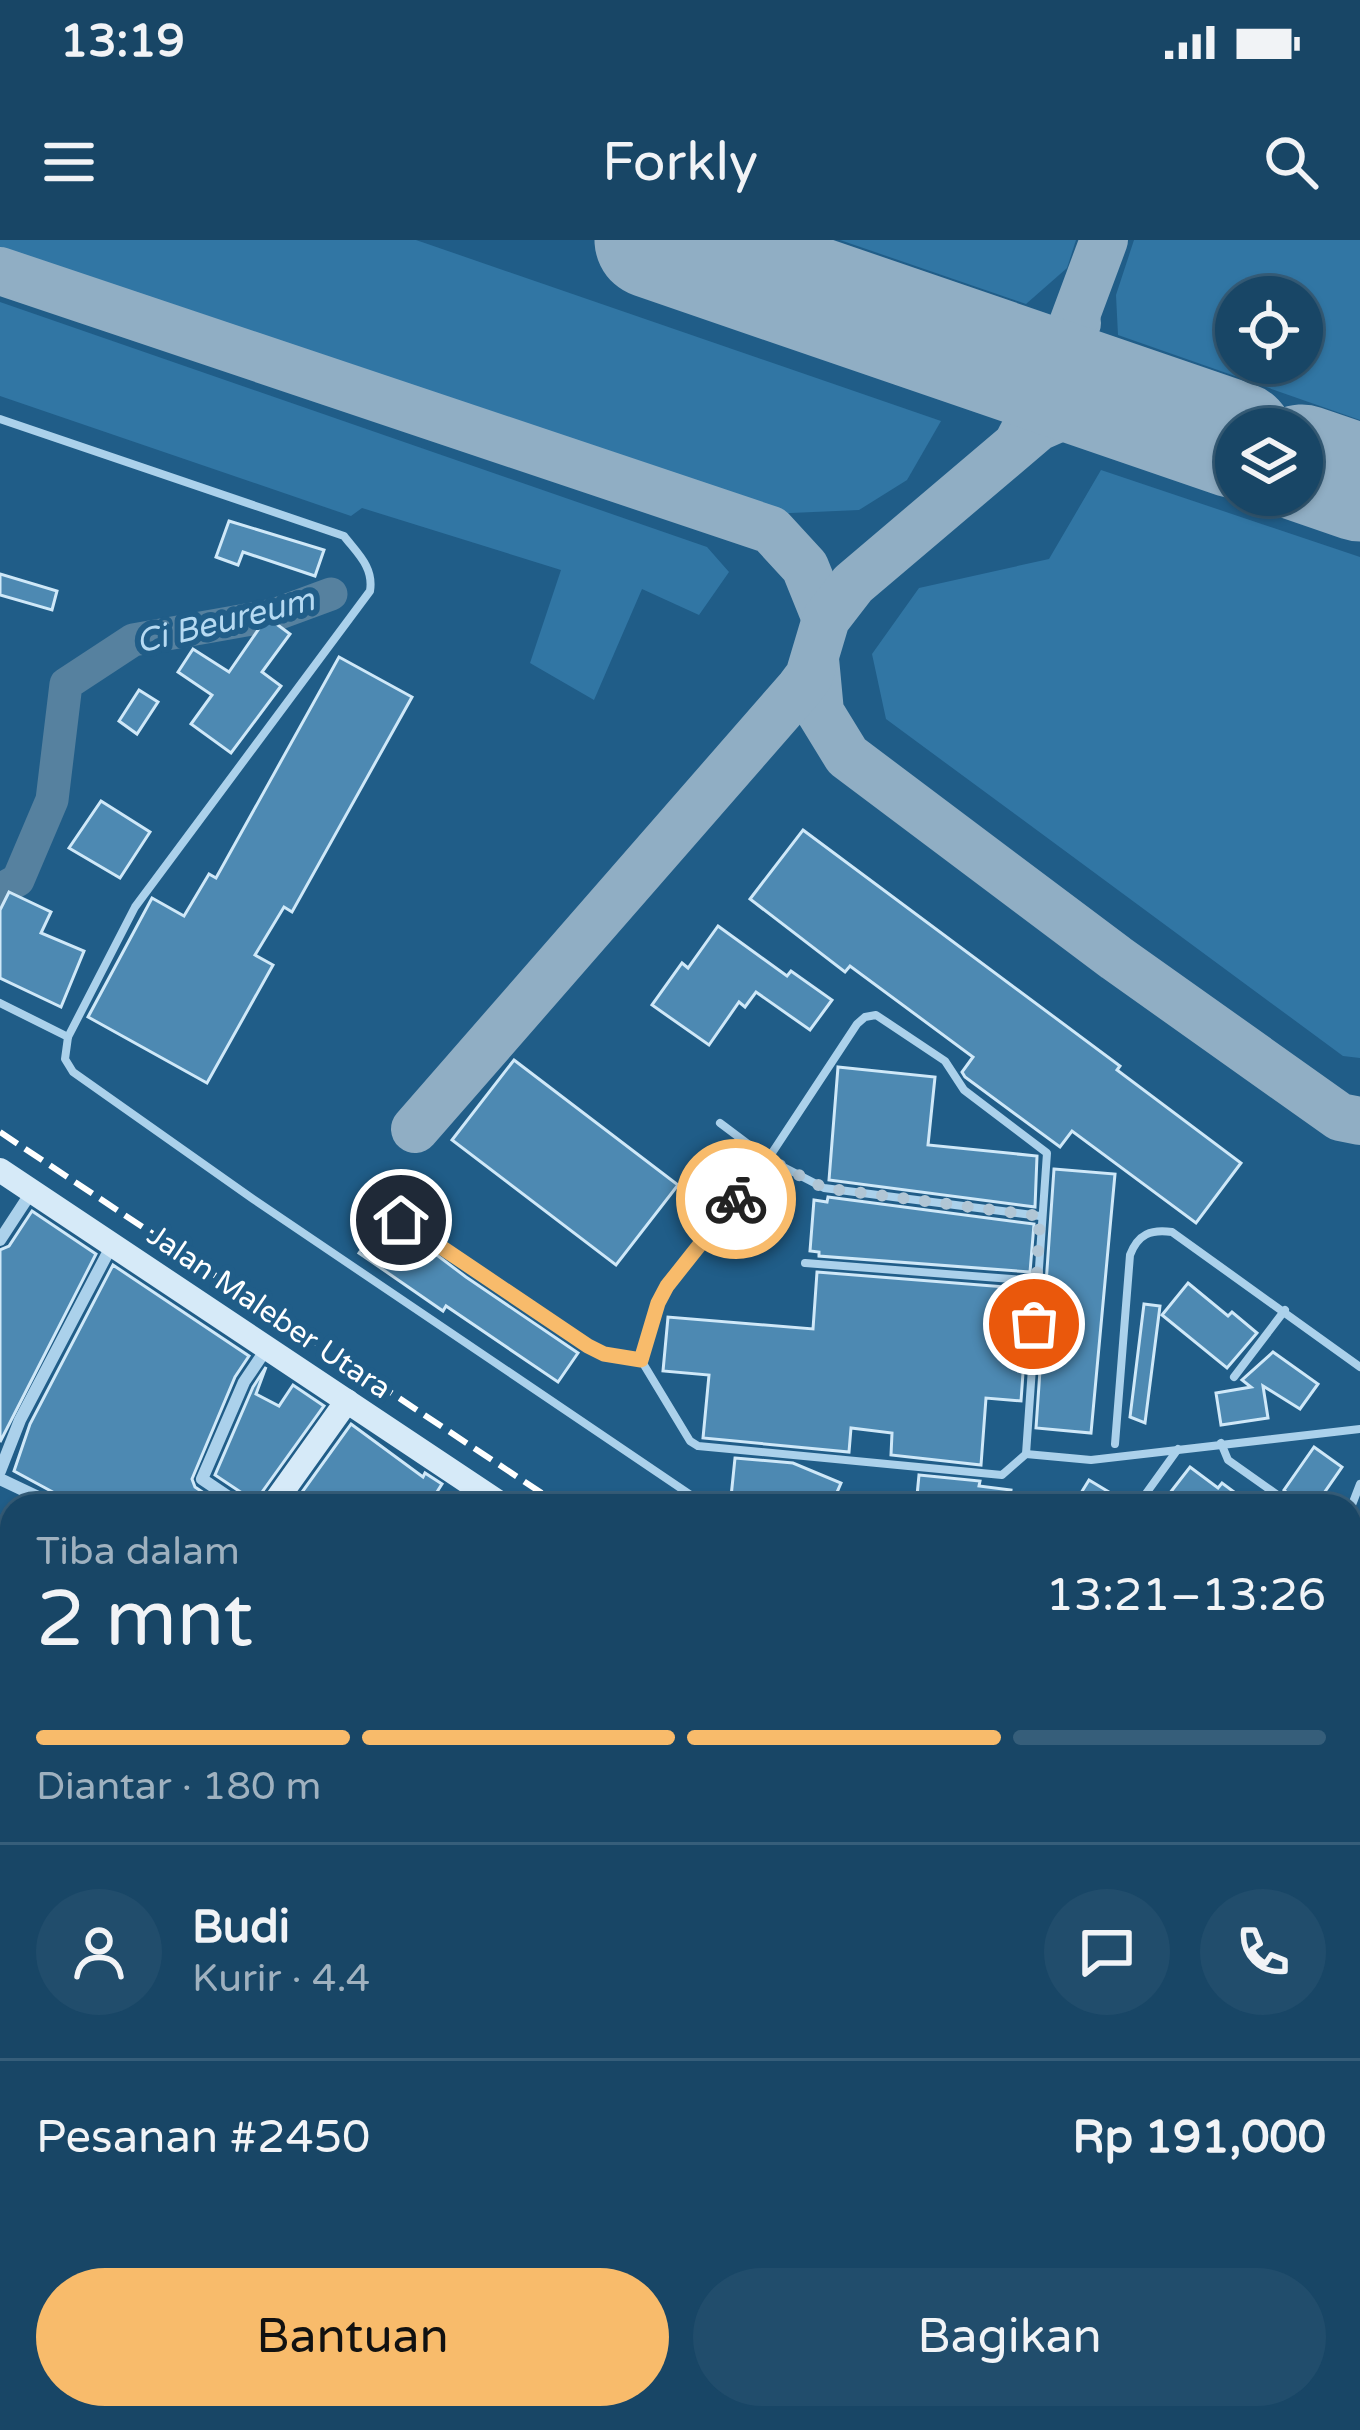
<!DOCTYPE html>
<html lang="id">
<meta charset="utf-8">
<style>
:root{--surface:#184666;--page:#214d6c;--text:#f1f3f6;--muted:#9fb1bf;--line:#365e7a;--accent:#f8bb6b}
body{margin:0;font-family:"Varela Round",sans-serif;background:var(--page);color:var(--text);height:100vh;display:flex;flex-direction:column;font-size:45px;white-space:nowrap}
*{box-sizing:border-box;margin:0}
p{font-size:39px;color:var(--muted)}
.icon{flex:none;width:66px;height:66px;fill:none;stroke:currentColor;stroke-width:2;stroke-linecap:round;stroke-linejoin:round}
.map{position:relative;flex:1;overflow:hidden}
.details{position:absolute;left:0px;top:1254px;width:1362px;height:936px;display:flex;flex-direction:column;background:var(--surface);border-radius:36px 36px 0 0;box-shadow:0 3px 9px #0004,0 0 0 3px var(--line)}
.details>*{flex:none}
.buttons{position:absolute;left:1215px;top:36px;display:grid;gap:24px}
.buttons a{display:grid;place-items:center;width:108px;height:108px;border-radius:50%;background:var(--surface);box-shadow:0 3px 9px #0004,0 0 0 3px var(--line);font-size:60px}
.pin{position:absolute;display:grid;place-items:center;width:102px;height:102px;color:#fff;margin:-51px;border:6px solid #fff;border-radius:50%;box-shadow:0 3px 12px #0007}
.courier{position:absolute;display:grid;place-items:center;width:120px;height:120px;margin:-60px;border:9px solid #f8bb6b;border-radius:50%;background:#fff;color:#222;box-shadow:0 3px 15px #0007}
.summary em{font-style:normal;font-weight:600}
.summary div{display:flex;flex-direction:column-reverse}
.summary{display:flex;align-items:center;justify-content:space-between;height:204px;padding:0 36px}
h1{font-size:78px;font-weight:600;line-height:90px}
.bar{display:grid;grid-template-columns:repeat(4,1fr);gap:18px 12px;align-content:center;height:144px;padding:0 36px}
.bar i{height:15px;border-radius:9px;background:var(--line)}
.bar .current{background:var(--accent)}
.bar p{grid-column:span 4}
.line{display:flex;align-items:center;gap:30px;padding:0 36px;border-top:3px solid var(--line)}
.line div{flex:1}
.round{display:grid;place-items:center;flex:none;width:126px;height:126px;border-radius:63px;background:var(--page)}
.primary-button{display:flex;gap:24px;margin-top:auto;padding:24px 36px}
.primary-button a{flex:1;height:138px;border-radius:72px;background:var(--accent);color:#111;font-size:48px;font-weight:600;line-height:138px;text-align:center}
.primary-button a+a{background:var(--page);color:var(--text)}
.status{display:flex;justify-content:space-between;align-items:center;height:84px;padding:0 60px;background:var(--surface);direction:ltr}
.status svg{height:33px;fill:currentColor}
header{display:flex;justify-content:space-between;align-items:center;height:156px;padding:0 36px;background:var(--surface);font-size:54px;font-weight:600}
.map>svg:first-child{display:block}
</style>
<div class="status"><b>13:19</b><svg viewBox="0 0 49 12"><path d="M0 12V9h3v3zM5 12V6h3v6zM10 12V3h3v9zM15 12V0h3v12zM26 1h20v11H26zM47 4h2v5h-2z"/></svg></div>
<header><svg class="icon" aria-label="menu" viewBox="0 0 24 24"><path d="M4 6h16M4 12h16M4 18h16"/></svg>Forkly<svg class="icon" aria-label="search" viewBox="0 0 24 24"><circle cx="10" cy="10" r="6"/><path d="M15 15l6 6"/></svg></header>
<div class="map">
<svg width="1360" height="2190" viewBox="0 0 1360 2190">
<rect width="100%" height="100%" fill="#205d88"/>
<g fill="#3176a4" fill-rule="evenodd">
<polygon points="0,0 416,0 941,181 907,240 859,270 768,274 0,11"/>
<polygon points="840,0 1076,0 1067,28 1026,64"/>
<path d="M1134 0H1360V180L1118 95 1116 55ZM1302 57V123H1236V57Z"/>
<polygon points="0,62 707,307 729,332 699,375 642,349 594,460 530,423 561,330 362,268 351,276 0,156"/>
<polygon points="1101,230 1360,317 1360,818 1343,816 886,479 872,414 919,348 1049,319"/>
</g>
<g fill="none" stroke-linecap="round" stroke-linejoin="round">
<polyline stroke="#56819f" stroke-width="33" points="0,650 18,640 52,560 66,444 133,400 274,375 331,354"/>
<g stroke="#90aec4" stroke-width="48">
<polyline points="0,31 771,290 805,327 826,379"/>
<path d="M983 113C1010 115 1036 115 1059 100 1067 95 1076 84 1077 83"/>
<polyline points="1020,199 1053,137 1104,0"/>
<polyline points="815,419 820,472 847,516 1116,718 1340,877 1360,881"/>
<polyline points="415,889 800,448 809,436 826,379 853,344 1038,187 1079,169 1132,164"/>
</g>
<g stroke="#90aec4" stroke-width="117">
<polyline points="653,0 1236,200"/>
<polyline points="1302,223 1360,243"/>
</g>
</g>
<g fill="#4d89b2" stroke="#cfe8f8" stroke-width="3">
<polygon points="229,281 324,310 315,336 243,312 238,325 216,317"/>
<polygon points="0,334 57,351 52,370 0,355"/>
<polygon points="267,377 290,394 262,432 281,446 231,513 191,484 212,455 178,432 193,409 229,432"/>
<polygon points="339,417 412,457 292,672 284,667 255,715 273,725 207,843 88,777 152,658 184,676 209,634 216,638"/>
<polygon points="139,450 158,462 137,494 119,481"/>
<polygon points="101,561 150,592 120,638 69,608"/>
<polygon points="803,590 1120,826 1117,830 1241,923 1196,983 1072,891 1060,907 965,837 962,832 973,817 850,726 845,732 750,659"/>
<polygon points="9,652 51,672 41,693 84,711 61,767 0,738 0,670"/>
<polygon points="718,686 787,736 791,731 832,760 810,790 756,752 745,767 739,762 709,805 652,765 682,723 688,728"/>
<polygon points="514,820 678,945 616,1025 452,900"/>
<polygon points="838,827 935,837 928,905 1037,916 1035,967 829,940"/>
<polygon points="1054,929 1115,934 1091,1193 1036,1188"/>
<polygon points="828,957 1034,984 1030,1032 819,1016 819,1012 810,1011 814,960 827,962"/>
<polygon points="32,971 96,1014 0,1202 0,1010 9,1006"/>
<polygon points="385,976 466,1037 578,1113 558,1142 446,1066 443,1071 359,1013"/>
<polygon points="113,1025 249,1116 235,1137 192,1239 195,1247 223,1266 67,1266 62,1257 14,1231 30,1184"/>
<polygon points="817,1032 1029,1049 1021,1161 986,1158 981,1225 891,1215 892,1193 851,1188 849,1212 703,1198 709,1135 663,1131 668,1077 813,1089"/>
<polygon points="1188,1043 1228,1076 1232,1072 1257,1093 1227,1128 1162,1075"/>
<polygon points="1144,1064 1160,1066 1145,1183 1130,1177"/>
<polygon points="1273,1112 1318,1144 1300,1169 1263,1146 1268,1178 1221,1185 1216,1153 1251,1147 1242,1140"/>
<polygon points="266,1127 256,1154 279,1166 293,1145 324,1166 252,1266 248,1257 215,1235 253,1147"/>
<polygon points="351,1184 423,1237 425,1233 442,1244 428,1266 292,1266"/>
<polygon points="1314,1207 1342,1227 1315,1266 1301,1266 1284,1250"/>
<polygon points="735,1218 793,1223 841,1243 831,1266 771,1266 773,1261 731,1257"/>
<polygon points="1190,1227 1218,1248 1222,1243 1253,1266 1178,1266 1166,1258"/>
<polygon points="919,1235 980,1241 979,1246 1011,1250 1009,1266 916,1266"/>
<polygon points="1089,1240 1129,1264 1129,1266 1073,1266"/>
</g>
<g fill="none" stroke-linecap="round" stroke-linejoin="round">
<g stroke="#abd1eb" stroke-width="3" stroke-dasharray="6 9" stroke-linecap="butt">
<polyline points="1350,1976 1360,1981"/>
<polyline points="1350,2084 1360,2088"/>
<polyline points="730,2178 754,2190"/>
<polyline points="1247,2178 1273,2190"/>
<polyline points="779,2190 787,2178"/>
<polyline points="1009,2190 1015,2178"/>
<polyline points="1252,2190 1258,2178"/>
</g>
<g stroke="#abd1eb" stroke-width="8">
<path d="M0 179 344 296C357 313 374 327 370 351L135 667 68 797"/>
<polyline points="0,763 68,797 65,819 73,832 253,959 707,1266"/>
<polygon points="876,775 945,821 964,850 1047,913 1026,1214 1002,1235 698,1206 690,1201 641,1120 658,1063 667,1046 768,919 857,784 865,777"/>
<polyline points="720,883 768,919 824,948 1040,976"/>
<polyline points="402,980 588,1107 604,1114 641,1120"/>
<polyline points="805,1023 1036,1041"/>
<polyline points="1234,1137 1285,1070"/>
<polyline points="1221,1203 1228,1220 1293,1266"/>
<path d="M1115 1204 1130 1015C1138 994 1151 989 1172 992L1360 1127"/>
<polyline points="1026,1214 1091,1220 1360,1189"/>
<polyline points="1137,1266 1178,1209"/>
<polyline points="1350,1270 1360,1244"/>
<polyline points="1350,1304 1360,1309"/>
<polyline points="1350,1613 1360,1621"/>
<polyline points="1350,1701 1360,1707"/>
</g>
<g stroke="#abd1eb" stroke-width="12">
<polyline points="0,1000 32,951"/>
<polyline points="0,1231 20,1180 113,1003"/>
<polyline points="0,1239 57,1266"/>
<polyline points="242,1266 202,1239 244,1142 267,1108"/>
<polyline points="0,1345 12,1351"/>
<polyline points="0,1482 12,1489"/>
<polyline points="0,1698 12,1700"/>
<polyline points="0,1835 12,1837"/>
<polyline points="1350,1876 1360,1860"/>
<polyline points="231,2190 234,2178"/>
<polyline points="420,2190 424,2178"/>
<polyline points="580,2190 586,2178"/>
</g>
<g stroke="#d6eaf8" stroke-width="24">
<polyline points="0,930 504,1266"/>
<polyline points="272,1266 347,1161"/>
<polyline points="1350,1820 1360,1827"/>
<polyline points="0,1940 12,1852"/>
</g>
<g stroke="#fff" stroke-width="6" stroke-dasharray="21 9" stroke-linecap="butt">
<polyline points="0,892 561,1266"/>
<polyline points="1350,1799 1360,1806"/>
</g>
</g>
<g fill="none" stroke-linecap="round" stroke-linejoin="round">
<polyline stroke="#b1c6d5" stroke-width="12" stroke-dasharray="0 21.6" points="736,959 768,919 824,948 1040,976 1034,1084"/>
<polyline stroke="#f8bb6b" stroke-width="15" points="401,980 588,1106 604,1114 641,1120 658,1063 667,1046 736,959"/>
</g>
<g text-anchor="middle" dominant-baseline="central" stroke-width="12" stroke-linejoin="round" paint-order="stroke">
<g font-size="30" fill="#fff" stroke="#205d88">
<text transform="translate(269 1072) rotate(34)">Jalan Maleber Utara</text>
</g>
<g font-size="33" font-style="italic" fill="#b6daf2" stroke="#205d88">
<text transform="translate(225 381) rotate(-14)">Ci Beureum</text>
</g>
</g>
</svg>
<div class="buttons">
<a><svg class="icon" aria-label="locate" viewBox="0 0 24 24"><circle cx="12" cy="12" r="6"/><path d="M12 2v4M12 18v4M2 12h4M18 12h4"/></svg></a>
<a><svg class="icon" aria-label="layers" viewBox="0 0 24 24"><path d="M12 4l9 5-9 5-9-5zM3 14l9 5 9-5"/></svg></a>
</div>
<div class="pin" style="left:1034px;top:1084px;background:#ea580c"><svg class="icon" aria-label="bag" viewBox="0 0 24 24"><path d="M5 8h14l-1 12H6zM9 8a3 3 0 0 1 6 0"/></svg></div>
<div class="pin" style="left:401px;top:980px;background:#1f2937"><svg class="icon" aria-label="home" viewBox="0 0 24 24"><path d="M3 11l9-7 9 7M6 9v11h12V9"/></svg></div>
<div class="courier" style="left:736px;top:959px"><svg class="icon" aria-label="bike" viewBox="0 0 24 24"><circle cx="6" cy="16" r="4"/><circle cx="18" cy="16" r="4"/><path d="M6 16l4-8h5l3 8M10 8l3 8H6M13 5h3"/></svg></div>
<section class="details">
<div class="summary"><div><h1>2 mnt</h1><p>Tiba dalam</p></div><em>13:21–13:26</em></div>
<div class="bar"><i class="current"></i><i class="current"></i><i class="current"></i><i></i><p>Diantar · 180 m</p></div>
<div class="line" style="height:216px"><a class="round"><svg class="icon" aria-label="person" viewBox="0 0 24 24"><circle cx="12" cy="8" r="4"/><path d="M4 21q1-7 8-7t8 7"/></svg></a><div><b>Budi</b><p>Kurir · 4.4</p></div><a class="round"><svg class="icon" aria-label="chat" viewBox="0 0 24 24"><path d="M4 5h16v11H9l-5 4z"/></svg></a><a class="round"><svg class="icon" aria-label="phone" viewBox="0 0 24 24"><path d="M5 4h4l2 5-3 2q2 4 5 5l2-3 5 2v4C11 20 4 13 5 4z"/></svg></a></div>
<div class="line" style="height:156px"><div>Pesanan #2450</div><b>Rp 191,000</b></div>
<div class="primary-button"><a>Bantuan</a><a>Bagikan</a></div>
</section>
</div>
